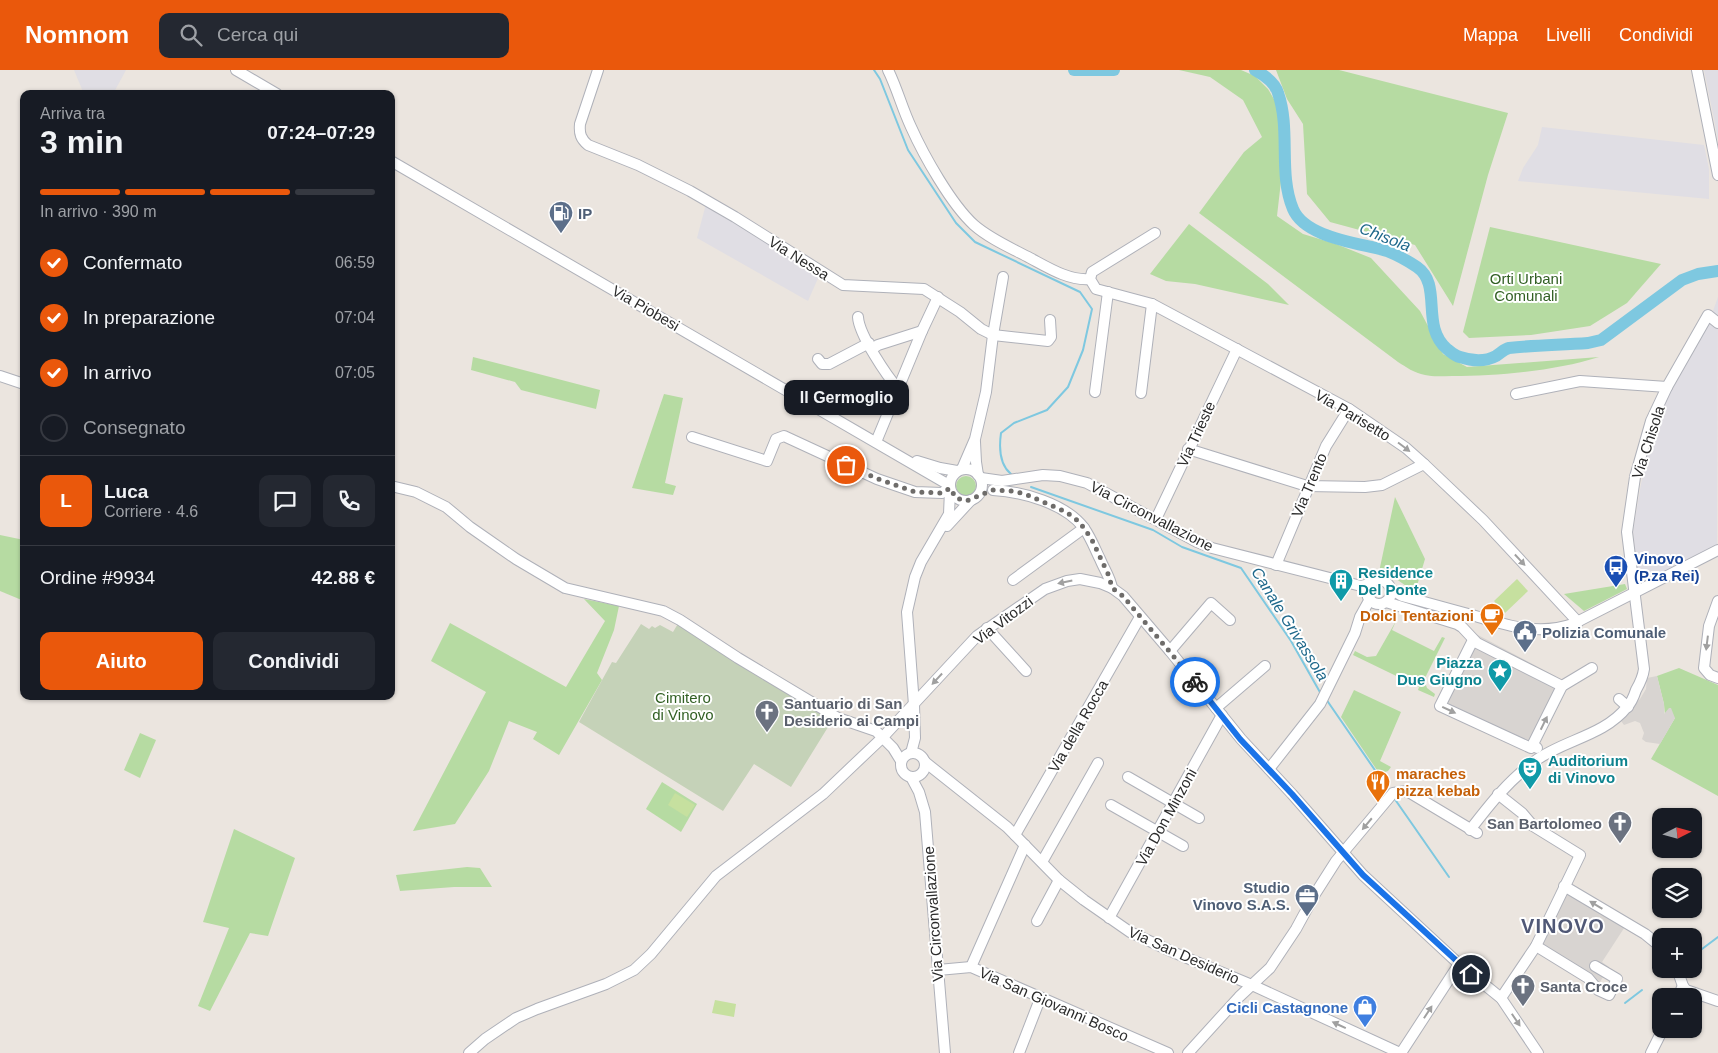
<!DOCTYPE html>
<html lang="it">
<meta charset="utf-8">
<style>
:root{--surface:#171b24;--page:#242831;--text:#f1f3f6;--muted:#9ea1a6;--line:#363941;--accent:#ea580c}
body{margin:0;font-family:Helvetica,sans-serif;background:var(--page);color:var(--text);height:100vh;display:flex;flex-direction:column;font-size:19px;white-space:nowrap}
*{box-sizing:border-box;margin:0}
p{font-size:16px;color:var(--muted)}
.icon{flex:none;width:28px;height:28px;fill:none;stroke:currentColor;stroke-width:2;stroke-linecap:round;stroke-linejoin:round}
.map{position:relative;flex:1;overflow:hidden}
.side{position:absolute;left:20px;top:20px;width:375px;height:610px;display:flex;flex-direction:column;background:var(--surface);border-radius:10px;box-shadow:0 1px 4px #0004}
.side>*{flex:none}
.needle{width:32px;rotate:84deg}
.controls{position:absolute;left:1652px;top:738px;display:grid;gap:10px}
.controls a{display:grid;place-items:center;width:50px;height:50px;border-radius:10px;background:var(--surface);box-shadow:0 1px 4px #0004;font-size:25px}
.pin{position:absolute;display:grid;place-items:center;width:42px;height:42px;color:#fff;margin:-21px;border:2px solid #fff;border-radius:50%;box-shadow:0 1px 5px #0007}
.courier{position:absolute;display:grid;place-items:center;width:50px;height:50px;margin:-25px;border:4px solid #1a73e8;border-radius:50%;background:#fff;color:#222;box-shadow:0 1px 6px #0007}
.bubble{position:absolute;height:35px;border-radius:10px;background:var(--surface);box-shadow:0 1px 4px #0004;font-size:16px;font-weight:800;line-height:35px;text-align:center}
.headline em{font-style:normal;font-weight:800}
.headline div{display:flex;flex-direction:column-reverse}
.headline{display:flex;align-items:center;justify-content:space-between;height:85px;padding:0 20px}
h1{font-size:32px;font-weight:800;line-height:38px}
.bar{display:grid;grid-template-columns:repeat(4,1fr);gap:8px 5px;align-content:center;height:60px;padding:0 20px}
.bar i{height:6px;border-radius:4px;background:var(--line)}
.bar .active{background:var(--accent)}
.bar p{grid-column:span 4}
.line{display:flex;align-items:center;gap:12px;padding:0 20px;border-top:1px solid var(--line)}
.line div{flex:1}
.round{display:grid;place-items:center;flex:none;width:52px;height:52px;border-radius:10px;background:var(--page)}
ol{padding:0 20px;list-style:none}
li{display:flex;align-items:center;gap:15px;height:55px}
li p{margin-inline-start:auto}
li .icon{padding:5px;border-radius:50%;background:var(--accent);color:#fff;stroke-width:4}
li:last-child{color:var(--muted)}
li i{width:28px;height:28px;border:2px solid var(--line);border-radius:50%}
.action{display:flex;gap:10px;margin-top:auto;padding:10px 20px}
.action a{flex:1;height:58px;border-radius:10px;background:var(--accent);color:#fff;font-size:20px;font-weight:800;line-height:58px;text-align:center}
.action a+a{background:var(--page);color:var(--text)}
header{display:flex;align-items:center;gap:30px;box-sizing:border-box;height:70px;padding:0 25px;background:var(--accent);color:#fff}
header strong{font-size:24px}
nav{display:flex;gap:28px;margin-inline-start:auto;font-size:18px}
.search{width:350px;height:45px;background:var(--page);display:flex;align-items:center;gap:12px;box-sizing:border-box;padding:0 18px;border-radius:10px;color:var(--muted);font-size:19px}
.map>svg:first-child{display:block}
</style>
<header>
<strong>Nomnom</strong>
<div class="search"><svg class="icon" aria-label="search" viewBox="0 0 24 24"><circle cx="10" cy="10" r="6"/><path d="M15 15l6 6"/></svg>Cerca qui</div>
<nav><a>Mappa</a><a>Livelli</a><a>Condividi</a></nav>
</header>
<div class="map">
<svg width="1718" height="983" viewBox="0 0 1718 983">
<rect width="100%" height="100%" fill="#ebe5df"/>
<g fill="#e0dee4">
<polygon points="126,0 113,24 84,24 74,0"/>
<polygon points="1704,0 1718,0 1718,70 1714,49"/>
<polygon points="1542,57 1704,75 1709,99 1709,129 1518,111 1523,98 1538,75"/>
<polygon points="706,134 819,206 808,231 697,168"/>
<polygon points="1718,227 1717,476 1639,514 1633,461 1641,414 1655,349 1709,252"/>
</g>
<g fill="#b6dba2">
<path d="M1179 0H1241L1255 6 1268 19 1278 36 1282 51 1280 65 1284 85 1277 146 1303 164 1336 174 1371 188 1420 241 1443 284 1467 297 1599 287C1555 301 1498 306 1452 306 1443 306 1433 307 1425 305 1414 303 1406 297 1398 292L1199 143 1244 82 1262 67 1243 30 1210 7Z"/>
<polygon points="1276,0 1339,0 1508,43 1488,105 1453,236 1415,175 1330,152 1307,124 1303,54 1287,29"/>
<polygon points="1189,154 1268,214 1289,235 1195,214 1166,211 1150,204"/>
<polygon points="1490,157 1661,194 1627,233 1590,256 1531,265 1469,268 1463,262"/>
<polygon points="473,287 600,320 596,339 521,320 515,312 471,300"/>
<polygon points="664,324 683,328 665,413 676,416 673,425 632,418"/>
<circle cx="966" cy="416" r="10"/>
<polygon points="1395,427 1425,489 1416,519 1409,518 1392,506 1379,502"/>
<polygon points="0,465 24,470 24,531 0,521"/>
<polygon points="1625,514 1627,519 1584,541 1564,524"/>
<polygon points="584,529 619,536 614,560 597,603 602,610 559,685 533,669 537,662 509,651 489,701 455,754 413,761 486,622 431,591 450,553 566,617 605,551"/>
<polygon points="1396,551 1392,560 1434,581 1442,567 1445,568 1424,610 1427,618 1435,624 1434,627 1418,620 1419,617 1353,585 1355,581 1367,587 1376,586"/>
<polygon points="1679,598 1718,615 1718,726 1651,689 1675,648 1665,645 1664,634 1657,606"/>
<polygon points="1354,620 1401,642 1380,691 1391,697 1388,701 1385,702 1381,706 1341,647"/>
<polygon points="140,663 156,670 140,708 124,700"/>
<polygon points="662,712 697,734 681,762 646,739"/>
<polygon points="234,759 295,788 268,866 250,863 210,941 198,936 229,858 203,852"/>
<polygon points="467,797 480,798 492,817 454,817 400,821 396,805"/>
</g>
<polygon fill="#c5d2b8" points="679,552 833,649 791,717 754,694 723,741 579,652 612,592 616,593 641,554 649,559 652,556 655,558 660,555 673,562"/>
<g fill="#c6e09f">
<polygon points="1517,509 1528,521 1505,543 1494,531"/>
<polygon points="675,723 695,735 687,747 668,735"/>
<polygon points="715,930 736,934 734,947 712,943"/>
</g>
<g fill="#d8d4d1">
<polygon points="1476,564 1555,606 1559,615 1526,681 1436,639"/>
<polygon points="1657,606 1664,634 1664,644 1669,638 1671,638 1675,648 1660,674 1646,672 1642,669 1644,663 1640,653 1635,651 1624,655 1619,648 1640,629 1646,619 1647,608"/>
<polygon points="1569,816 1628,852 1602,892 1609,897 1597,917 1537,881"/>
</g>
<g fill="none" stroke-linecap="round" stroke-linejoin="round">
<g stroke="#7ec8e0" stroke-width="2">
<path d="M874 0 880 9 908 80 956 153 975 172 1080 222 1092 239 1083 280 1068 317 1047 340 1014 353 1001 363C999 377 999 394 1011 404"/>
<polyline points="1031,417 1153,460 1182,477 1241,498 1291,571 1321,624"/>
<polyline points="1326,629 1390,722"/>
<polyline points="1394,728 1449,807"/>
<polyline points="1694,885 1718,867"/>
<polyline points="1625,933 1642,920"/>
</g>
<g stroke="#7ec8e0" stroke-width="12">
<polyline points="1074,0 1114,0"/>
<path d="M1255 0C1264 5 1275 12 1278 23 1291 60 1278 103 1293 139 1305 168 1360 173 1387 181 1397 185 1408 191 1417 197 1443 215 1420 256 1447 279 1451 282 1455 286 1460 287 1472 291 1485 292 1496 286 1501 283 1504 279 1509 278 1535 275 1562 275 1588 273L1601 270 1682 210 1698 204 1718 201"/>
</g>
<defs>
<g id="minor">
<polyline points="236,0 277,24"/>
<path d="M598 0 580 54C579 64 581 69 588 75L638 95 690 121 735 147 843 215 924 219 960 242 981 259 993 265 1048 271 1051 267 1050 250"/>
<path d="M888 0C897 18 902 38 911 57 924 86 951 134 974 155 990 169 1011 178 1030 188 1047 197 1069 211 1090 209"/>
<polyline points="1697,0 1718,105"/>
<polyline points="391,91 949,415"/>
<polyline points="1155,163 1092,202 1090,209 1096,219 1152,234 1349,339 1406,378 1424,394 1483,450 1578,552"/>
<path d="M858 247C859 265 887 306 899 320"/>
<polyline points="872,279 878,275 922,261"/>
<polyline points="818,289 822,294 829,294 869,273"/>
<polyline points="0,306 24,314"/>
<polyline points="1095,322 1108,222"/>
<polyline points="1141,323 1152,234"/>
<polyline points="1516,324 1580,311 1667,317"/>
<polyline points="692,367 767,391 776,369 784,366 877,409 915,422 942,423 950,417"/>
<polyline points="876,372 922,261 938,227"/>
<polyline points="975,372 976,392 978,405"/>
<polyline points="1188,379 1307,416 1365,417 1382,415 1424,394"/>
<polyline points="917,391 940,398 957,401"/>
<circle cx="966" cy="415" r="16"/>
<polyline points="962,399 975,369 986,322 993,265 1003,207"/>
<polyline points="981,408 1002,411 1043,405 1060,406 1087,413 1197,472 1212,478 1361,516 1370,514"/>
<polyline points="391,416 416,422 446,437 470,457 516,489 565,518 663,541 680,550 738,588 838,648 876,661 893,678 901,691"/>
<path d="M993 420C1023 422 1065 433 1084 458 1091 468 1095 479 1100 489 1104 499 1110 507 1112 518"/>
<polyline points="1156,449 1237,279"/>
<polyline points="947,456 971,430"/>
<polyline points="1276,495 1326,376 1349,339"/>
<circle cx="1379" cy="522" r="12"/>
<polyline points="1013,510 1084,458"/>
<path d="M1392 520 1402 526C1425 532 1449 539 1472 545 1506 555 1538 566 1573 554L1718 480"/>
<polyline points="1718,531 1709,556 1704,598 1710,605 1718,608"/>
<polyline points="1386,532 1457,554 1462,557 1477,573 1562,616"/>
<polyline points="987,558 1026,601"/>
<polyline points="1473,570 1440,636 1531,678 1533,674"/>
<polyline points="1170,581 1211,533 1230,550"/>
<polyline points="1619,629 1628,637"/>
<polyline points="1216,638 1265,596"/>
<polyline points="1537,678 1533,674 1562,616 1592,598"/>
<circle cx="913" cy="695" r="12"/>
<polyline points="911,683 915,668 914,635 907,542 915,507 921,492 949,444 950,420"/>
<polyline points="925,692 1007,757 1059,810 1084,830 1130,862 1175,883 1252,915 1400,983"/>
<polyline points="1269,699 1320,634 1355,563 1360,547 1370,529"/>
<polyline points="911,707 919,722 925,742 945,983"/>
<polyline points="1128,707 1199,748"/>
<polyline points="1498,724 1522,743 1533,756 1580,785 1536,876 1501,928"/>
<polyline points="1111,735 1183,776"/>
<path d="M1470 760C1490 734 1508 711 1535 691 1563 670 1604 666 1627 637 1631 633 1634 626 1636 620 1640 613 1643 607 1644 599L1627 462 1635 407 1651 351 1667 317 1708 245 1718 253"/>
<polyline points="1015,765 1140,547"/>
<polyline points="1042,792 1098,693"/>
<polyline points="1564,816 1645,864 1661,877"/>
<polyline points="1109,848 1222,645"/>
<polyline points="1037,851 1059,810"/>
<polyline points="1536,876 1588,908 1598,920 1609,925 1617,909 1595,896"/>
<polyline points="971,897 1025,775"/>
<polyline points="1677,899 1683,916 1686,920 1718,931"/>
<polyline points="938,900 971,897 1168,983"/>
<polyline points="1678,926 1683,916"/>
<polyline points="469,983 485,969 516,948 537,939 606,914 634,900 651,884 716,806 823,724 883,667 977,566 1045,519 1067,511 1080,509 1100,513 1112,518 1123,526 1170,581 1241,669 1292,724 1363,805 1459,894 1501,928 1538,983"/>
<polyline points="1019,983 1040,929"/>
<polyline points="1188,983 1239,927 1270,898 1296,859 1315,824 1336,791 1393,723 1407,721 1477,763"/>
<polyline points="1401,983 1459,894"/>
<polyline points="1651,983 1663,959"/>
</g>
</defs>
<use href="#minor" stroke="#afb1b9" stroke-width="12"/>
<use href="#minor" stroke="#fff" stroke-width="10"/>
</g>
<defs><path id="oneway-solid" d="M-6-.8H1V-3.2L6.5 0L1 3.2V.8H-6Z" transform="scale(1.25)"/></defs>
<g fill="#a0a0a0">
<use href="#oneway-solid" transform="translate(1404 377) rotate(37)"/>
<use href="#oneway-solid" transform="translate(1520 490) rotate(47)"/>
<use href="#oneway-solid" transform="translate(1065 512) rotate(168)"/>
<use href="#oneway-solid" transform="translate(1707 573) rotate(97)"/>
<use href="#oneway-solid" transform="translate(937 609) rotate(133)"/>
<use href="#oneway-solid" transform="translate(1449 640) rotate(25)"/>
<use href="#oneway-solid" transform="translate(1544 653) rotate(-64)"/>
<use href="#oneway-solid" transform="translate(1367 754) rotate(130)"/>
<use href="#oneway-solid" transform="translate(1596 835) rotate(-149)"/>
<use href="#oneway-solid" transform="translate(1428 942) rotate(-57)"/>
<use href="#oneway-solid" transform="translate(1516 950) rotate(56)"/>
<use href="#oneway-solid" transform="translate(1339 955) rotate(-155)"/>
</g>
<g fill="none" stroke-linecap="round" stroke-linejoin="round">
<polyline stroke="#6e6c6a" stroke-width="5" stroke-dasharray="0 9" points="846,395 878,409 915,422 942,423 950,418 956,428 966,431 993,420 1012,421 1025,424 1064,441 1075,448 1084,458 1092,470 1109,506 1112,518 1123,526 1195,612"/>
<polyline stroke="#1a73e8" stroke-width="6" points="1195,612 1240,669 1292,724 1363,805 1471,904"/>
</g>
<defs>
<symbol id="fuel-pin" viewBox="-11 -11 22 30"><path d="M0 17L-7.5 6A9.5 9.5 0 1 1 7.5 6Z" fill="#5c6f8a" stroke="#fff"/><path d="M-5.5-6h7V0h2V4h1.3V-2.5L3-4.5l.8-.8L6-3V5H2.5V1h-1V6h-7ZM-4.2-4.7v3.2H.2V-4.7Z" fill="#fff"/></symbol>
<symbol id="bus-pin" viewBox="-11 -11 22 30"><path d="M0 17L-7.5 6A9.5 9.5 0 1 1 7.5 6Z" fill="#1a4fb4" stroke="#fff"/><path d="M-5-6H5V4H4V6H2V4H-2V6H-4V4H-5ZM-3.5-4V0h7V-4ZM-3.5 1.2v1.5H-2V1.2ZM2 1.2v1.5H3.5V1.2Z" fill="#fff"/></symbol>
<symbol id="building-pin" viewBox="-11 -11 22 30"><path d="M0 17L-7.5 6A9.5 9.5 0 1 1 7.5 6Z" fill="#0f9aa8" stroke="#fff"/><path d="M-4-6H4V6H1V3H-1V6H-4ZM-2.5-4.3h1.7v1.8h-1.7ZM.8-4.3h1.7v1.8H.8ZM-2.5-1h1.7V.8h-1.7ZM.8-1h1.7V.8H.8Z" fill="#fff"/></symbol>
<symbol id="cafe-pin" viewBox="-11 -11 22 30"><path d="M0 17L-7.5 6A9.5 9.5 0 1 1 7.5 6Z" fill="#e8710a" stroke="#fff"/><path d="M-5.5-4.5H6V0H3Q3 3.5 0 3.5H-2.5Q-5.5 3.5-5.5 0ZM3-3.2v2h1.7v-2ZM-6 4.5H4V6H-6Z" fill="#fff"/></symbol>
<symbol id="civic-pin" viewBox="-11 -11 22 30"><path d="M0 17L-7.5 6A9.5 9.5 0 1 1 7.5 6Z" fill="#5c6f8a" stroke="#fff"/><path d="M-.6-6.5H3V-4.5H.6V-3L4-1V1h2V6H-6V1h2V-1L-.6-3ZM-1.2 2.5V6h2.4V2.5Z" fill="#fff"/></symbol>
<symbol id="sight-pin" viewBox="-11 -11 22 30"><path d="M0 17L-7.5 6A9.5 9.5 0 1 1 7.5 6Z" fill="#0f9aa8" stroke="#fff"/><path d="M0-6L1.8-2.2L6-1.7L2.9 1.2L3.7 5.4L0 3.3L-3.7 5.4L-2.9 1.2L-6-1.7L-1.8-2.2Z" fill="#fff"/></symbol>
<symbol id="church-pin" viewBox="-11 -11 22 30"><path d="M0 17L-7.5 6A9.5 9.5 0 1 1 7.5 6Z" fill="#6b7280" stroke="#fff"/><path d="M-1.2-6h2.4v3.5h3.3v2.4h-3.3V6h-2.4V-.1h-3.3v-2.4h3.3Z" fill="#fff"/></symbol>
<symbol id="theatre-pin" viewBox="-11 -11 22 30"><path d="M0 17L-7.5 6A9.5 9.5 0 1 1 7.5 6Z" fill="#0f9aa8" stroke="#fff"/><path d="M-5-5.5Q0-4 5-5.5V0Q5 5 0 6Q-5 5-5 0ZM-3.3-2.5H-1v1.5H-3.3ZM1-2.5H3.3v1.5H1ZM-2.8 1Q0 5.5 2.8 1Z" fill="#fff"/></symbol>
<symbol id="restaurant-pin" viewBox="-11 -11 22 30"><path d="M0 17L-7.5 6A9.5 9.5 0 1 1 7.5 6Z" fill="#e8710a" stroke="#fff"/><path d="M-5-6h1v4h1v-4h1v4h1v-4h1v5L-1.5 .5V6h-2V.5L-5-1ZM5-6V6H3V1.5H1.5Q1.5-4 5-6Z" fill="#fff"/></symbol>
<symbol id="office-pin" viewBox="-11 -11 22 30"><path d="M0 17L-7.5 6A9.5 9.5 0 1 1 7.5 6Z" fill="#5c6f8a" stroke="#fff"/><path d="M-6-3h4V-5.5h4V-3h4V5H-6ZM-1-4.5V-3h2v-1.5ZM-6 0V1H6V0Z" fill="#fff"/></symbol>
<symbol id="shop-pin" viewBox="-11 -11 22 30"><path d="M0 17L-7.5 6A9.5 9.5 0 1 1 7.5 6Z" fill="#3f7fe0" stroke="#fff"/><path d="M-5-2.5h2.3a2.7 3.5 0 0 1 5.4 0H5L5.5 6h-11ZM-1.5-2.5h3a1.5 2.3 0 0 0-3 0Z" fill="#fff"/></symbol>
</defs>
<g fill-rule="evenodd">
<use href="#fuel-pin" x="547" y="129" width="28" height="38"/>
<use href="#bus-pin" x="1602" y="483" width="28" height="38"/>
<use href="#building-pin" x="1327" y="497" width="28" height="38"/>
<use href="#cafe-pin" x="1478" y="531" width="28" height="38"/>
<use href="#civic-pin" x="1511" y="548" width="28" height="38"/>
<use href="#sight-pin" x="1486" y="587" width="28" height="38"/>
<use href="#church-pin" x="753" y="628" width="28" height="38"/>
<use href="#theatre-pin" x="1516" y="685" width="28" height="38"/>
<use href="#restaurant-pin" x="1364" y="698" width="28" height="38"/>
<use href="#church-pin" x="1606" y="739" width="28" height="38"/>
<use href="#office-pin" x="1293" y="812" width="28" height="38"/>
<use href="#church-pin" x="1509" y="902" width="28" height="38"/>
<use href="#shop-pin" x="1351" y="923" width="28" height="38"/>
</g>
<g text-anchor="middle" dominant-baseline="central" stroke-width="4" stroke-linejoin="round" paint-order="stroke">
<g font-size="15" font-weight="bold" fill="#4e5e75" stroke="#fff" text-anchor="start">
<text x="578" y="143">IP</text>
<text x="1542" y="562">Polizia Comunale</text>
<text x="1290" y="817" text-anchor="end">Studio<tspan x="1290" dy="17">Vinovo S.A.S.</tspan></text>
</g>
<g font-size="15" fill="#2b2b2b" stroke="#fff">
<text transform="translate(799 188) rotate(32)">Via Nessa</text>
<text transform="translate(646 238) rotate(30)">Via Piobesi</text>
<text transform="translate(1353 345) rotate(31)">Via Parisetto</text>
<text transform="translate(1196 364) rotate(-65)">Via Trieste</text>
<text transform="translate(1648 372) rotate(-72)">Via Chisola</text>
<text transform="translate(1309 415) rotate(-67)">Via Trento</text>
<text transform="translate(1152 446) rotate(27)">Via Circonvallazione</text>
<text transform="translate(1003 550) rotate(-37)">Via Vitozzi</text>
<text transform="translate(1078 656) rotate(-60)">Via della Rocca</text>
<text transform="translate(1166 747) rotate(-61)">Via Don Minzoni</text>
<text transform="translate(933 844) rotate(-94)">Via Circonvallazione</text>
<text transform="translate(1184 885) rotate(24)">Via San Desiderio</text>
<text transform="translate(1054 934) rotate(24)">Via San Giovanni Bosco</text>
</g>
<g font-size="15" fill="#315f23" stroke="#fff">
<text x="1526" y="208">Orti Urbani<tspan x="1526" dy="17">Comunali</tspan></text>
<text x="683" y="627">Cimitero<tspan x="683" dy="17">di Vinovo</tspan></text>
</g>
<g font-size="15" font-weight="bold" fill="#164399" stroke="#fff" text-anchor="start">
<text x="1634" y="488">Vinovo<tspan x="1634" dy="17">(P.za Rei)</tspan></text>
</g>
<g font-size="15" font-weight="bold" fill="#0d838f" stroke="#fff" text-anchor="start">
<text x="1358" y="502">Residence<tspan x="1358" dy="17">Del Ponte</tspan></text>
<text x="1482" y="592" text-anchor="end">Piazza<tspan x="1482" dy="17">Due Giugno</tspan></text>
<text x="1548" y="690">Auditorium<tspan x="1548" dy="17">di Vinovo</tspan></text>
</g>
<g font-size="15" font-weight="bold" fill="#c56008" stroke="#fff" text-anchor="end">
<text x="1474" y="545">Dolci Tentazioni</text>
<text x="1396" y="703" text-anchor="start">maraches<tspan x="1396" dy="17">pizza kebab</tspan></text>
</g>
<g font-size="15" font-weight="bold" fill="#5b616d" stroke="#fff" text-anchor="start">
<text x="784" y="633">Santuario di San<tspan x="784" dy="17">Desiderio ai Campi</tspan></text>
<text x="1602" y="753" text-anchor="end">San Bartolomeo</text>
<text x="1540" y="916">Santa Croce</text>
</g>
<g font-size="15" font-weight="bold" fill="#366cbe" stroke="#fff" text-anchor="end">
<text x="1348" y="937">Cicli Castagnone</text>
</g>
<g font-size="16" font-style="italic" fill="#1e688b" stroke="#fff">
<text transform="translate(1385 167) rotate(21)">Chisola</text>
<text transform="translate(1290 554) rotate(58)">Canale Grivassola</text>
</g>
<g font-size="20" font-weight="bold" letter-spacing="1" fill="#505876" stroke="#fff">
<text x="1563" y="856">VINOVO</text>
</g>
</g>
</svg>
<div class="controls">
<a><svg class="needle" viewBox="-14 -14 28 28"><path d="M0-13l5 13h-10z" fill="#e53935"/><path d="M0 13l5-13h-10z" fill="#9ea1a6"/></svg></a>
<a><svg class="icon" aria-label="layers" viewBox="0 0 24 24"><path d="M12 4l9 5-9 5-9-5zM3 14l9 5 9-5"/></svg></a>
<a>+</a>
<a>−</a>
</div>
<div class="pin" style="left:846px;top:395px;background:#ea580c"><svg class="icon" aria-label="bag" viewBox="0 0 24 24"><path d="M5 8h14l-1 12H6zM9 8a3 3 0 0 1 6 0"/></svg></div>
<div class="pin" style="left:1471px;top:904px;background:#1f2937"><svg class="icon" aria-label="home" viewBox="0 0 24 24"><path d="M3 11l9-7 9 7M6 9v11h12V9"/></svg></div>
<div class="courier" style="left:1195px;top:612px"><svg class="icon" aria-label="bike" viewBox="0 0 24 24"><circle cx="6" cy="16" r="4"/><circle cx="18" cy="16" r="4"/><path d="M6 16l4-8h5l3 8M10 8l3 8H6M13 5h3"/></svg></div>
<div class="bubble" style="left:784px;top:310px;width:125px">Il Germoglio</div>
<section class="side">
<div class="headline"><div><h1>3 min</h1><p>Arriva tra</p></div><em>07:24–07:29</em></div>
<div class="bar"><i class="active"></i><i class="active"></i><i class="active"></i><i></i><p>In arrivo · 390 m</p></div>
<ol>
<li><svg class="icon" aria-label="check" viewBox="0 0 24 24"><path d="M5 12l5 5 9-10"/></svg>Confermato<p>06:59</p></li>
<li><svg class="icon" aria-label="check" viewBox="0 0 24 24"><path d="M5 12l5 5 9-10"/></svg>In preparazione<p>07:04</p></li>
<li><svg class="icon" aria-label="check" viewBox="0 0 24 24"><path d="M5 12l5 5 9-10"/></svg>In arrivo<p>07:05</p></li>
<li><i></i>Consegnato</li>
</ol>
<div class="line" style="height:90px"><b class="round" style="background:var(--accent);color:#fff">L</b><div><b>Luca</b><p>Corriere · 4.6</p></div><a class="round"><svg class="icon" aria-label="chat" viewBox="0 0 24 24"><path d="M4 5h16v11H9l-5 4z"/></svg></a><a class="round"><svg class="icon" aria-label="phone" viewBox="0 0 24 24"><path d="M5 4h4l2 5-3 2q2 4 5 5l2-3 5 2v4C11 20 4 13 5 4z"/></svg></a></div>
<div class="line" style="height:65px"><div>Ordine #9934</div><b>42.88 €</b></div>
<div class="action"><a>Aiuto</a><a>Condividi</a></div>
</section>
</div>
